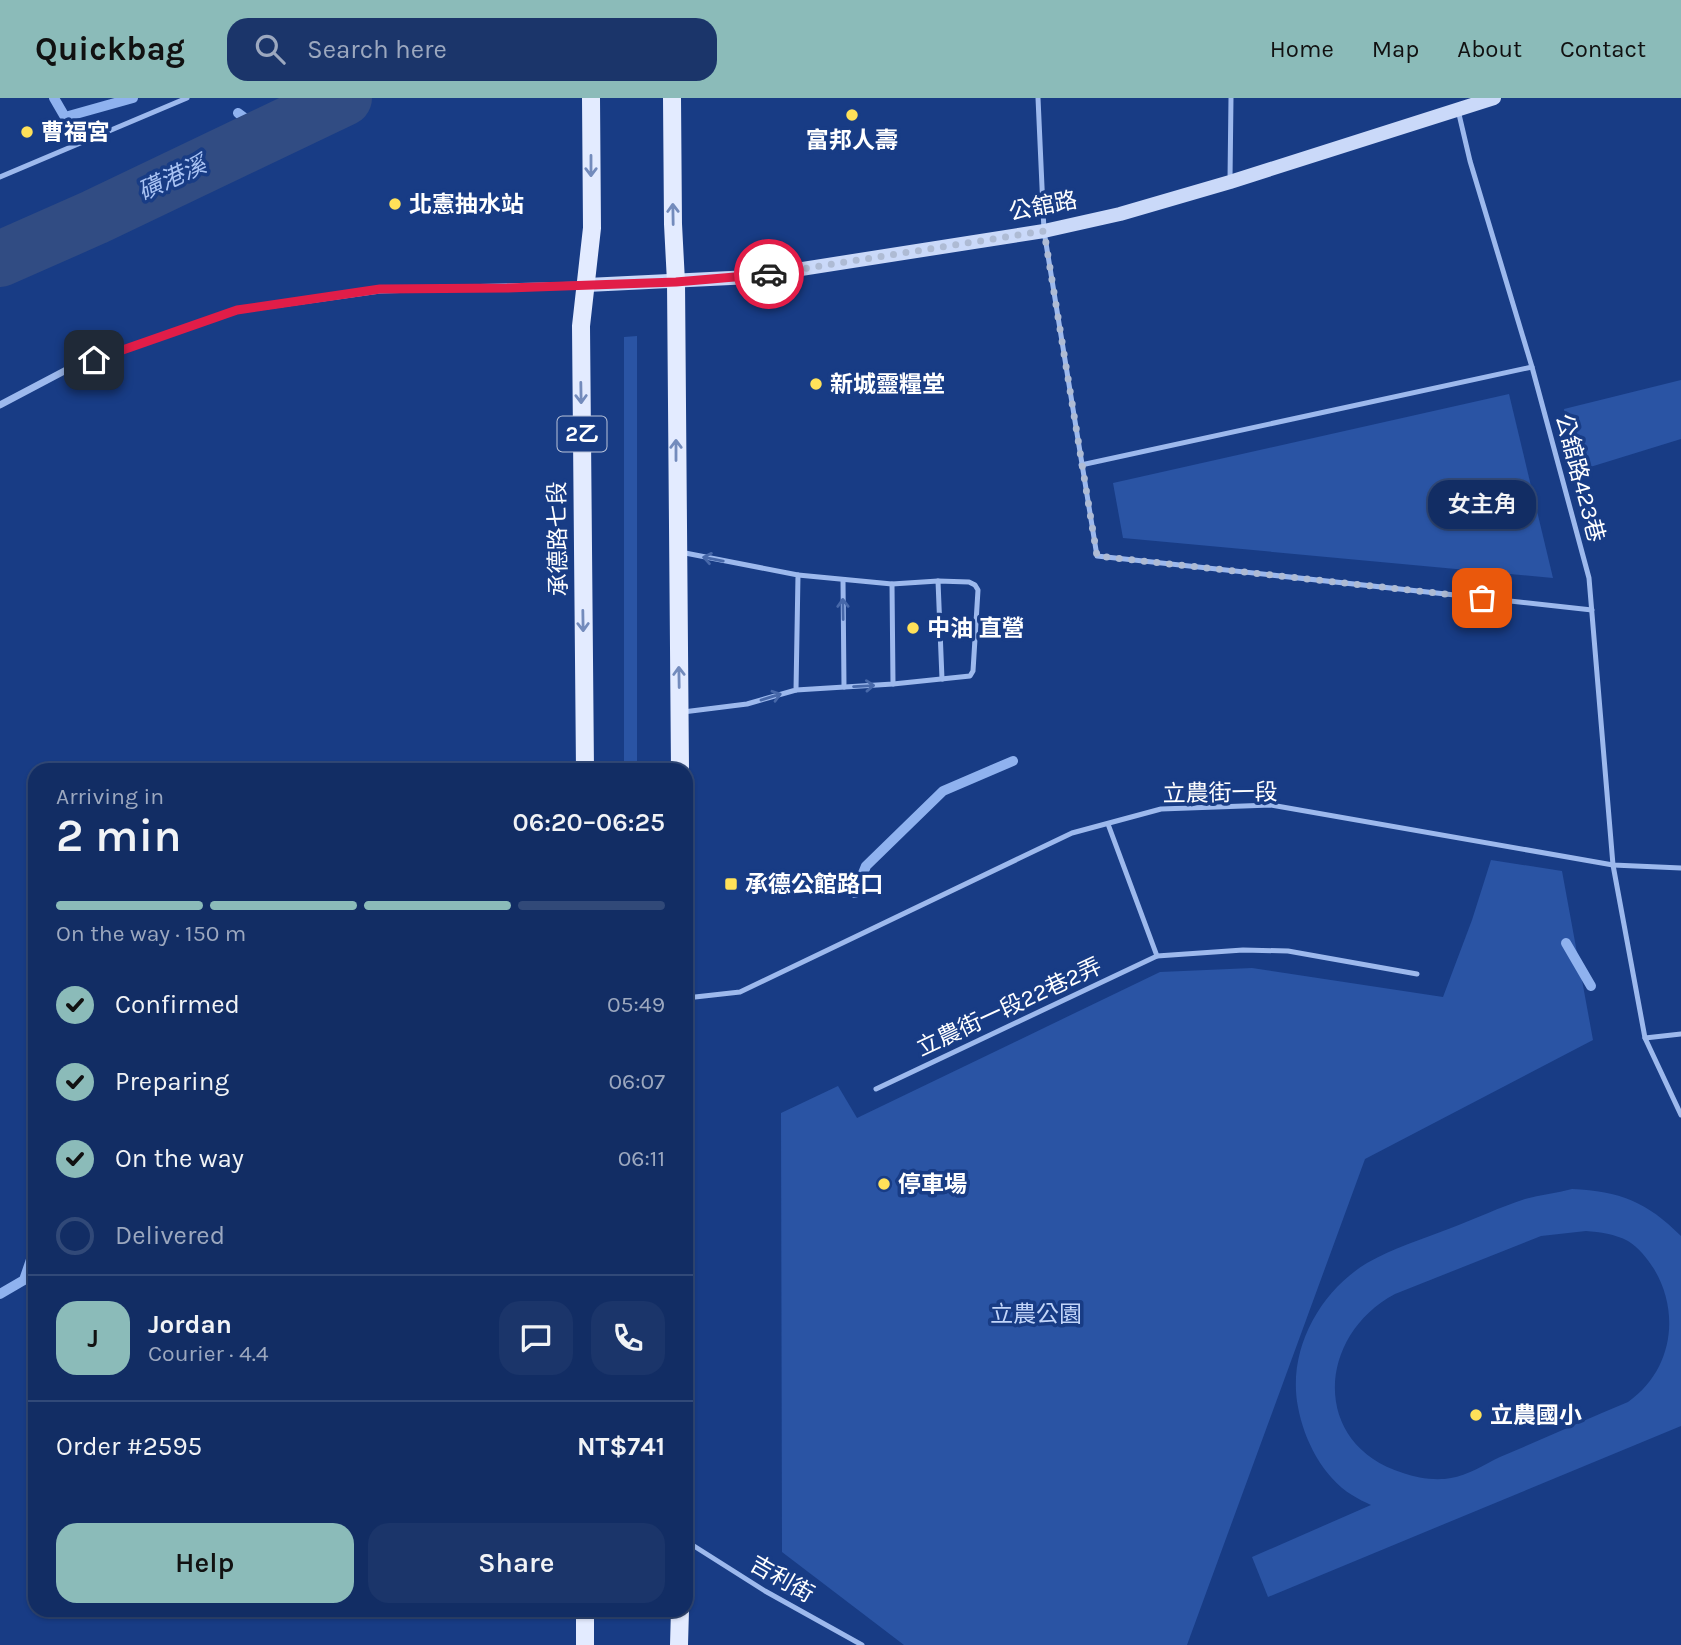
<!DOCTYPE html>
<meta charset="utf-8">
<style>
:root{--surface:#122d64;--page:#1b356a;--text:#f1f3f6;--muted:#9ca8bf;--line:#314978;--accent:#8bbbb9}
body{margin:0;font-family:Karla,"Noto Sans TC",sans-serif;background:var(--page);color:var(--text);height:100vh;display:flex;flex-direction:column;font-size:26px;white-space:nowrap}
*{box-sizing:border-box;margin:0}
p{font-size:23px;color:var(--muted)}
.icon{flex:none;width:38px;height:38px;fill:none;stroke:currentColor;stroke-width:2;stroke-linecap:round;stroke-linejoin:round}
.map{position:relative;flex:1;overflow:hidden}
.side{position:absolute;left:28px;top:665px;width:665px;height:854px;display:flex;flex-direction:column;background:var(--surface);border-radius:21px;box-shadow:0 2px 5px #0004,0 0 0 2px var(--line)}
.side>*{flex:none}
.pin{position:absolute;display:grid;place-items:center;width:60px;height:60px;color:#fff;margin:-30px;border-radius:14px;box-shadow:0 4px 10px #0006}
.courier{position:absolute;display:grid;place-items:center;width:70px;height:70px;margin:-35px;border:5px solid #e11d48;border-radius:50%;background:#fff;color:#222;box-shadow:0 2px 9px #0007}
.bubble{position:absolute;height:49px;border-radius:21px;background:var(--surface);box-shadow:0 2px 5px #0004,0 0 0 2px var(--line);font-size:23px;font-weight:600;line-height:49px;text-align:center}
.head em{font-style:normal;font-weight:600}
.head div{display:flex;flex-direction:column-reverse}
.head{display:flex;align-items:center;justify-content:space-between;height:119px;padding:0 28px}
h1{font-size:46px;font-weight:600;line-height:52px}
.bar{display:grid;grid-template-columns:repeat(4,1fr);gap:10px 7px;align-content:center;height:84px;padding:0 28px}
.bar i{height:9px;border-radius:5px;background:var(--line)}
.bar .selected{background:var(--accent)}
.bar p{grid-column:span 4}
.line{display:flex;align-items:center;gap:18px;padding:0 28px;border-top:2px solid var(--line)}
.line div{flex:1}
.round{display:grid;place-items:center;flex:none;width:74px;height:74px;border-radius:21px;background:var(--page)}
ol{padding:0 28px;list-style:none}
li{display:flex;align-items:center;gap:21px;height:77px}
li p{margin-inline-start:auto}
li .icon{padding:7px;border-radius:50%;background:var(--accent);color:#111;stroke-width:4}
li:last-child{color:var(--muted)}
li i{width:38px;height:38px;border:4px solid var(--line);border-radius:50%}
.primary-button{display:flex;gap:14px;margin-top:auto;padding:14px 28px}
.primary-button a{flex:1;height:80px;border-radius:21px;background:var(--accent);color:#111;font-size:28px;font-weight:600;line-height:80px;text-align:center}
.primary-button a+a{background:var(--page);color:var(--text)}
header{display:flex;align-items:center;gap:42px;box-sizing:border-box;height:98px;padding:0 35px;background:var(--accent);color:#111}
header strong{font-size:33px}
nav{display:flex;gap:38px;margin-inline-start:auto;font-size:24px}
.search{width:490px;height:63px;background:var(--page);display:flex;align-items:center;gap:18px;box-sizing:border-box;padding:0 24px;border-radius:21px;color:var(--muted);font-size:26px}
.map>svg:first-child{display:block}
</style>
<header>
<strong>Quickbag</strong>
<div class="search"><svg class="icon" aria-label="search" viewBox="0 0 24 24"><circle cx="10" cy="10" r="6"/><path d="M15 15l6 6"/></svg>Search here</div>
<nav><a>Home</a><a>Map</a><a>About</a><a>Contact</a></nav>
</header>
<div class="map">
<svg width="1681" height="1547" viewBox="0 0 1681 1547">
<rect width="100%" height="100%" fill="#183c85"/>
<g fill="#2a54a4" fill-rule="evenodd">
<polygon points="637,238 637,672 624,672 624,239"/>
<polygon points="1681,282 1681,341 1574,374 1564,311"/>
<polygon points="1509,296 1553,480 1123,440 1113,385"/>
<polygon points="1491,762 1562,773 1593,942 1365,1061 1187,1547 904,1547 782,1454 781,1015 838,988 857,1020 1160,874 1252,870 1443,899 1472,822"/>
<path d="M1572 1091C1620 1093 1647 1104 1681 1138V1328L1268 1499 1252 1459 1371 1407C1365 1404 1358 1401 1352 1397 1323 1379 1304 1342 1298 1309 1287 1253 1319 1194 1367 1165 1393 1150 1423 1141 1451 1130 1475 1121 1500 1109 1525 1101 1540 1097 1557 1095 1572 1091ZM1586 1133C1600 1134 1615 1136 1628 1143 1639 1150 1647 1160 1654 1171 1681 1216 1672 1273 1628 1304 1585 1322 1543 1341 1500 1359 1485 1366 1467 1378 1451 1380 1436 1383 1417 1380 1403 1375 1311 1347 1316 1238 1395 1196L1541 1138Z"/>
</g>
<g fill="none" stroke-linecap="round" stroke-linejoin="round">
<g stroke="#8fb2ef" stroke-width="10">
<polyline points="54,0 65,19 133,0"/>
<polyline points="238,15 269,38"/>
<polyline points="855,795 866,768 943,693 1013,663"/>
<polyline points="1566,845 1591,888"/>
<polyline points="0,1196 24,1182 35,1150"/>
</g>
<polyline stroke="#314c83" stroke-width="56" points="0,161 95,119 344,0"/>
<g stroke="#9db9ed" stroke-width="5">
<polyline points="1038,0 1044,133 1097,458 1592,512"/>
<polyline points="1458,12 1470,63 1532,269 1589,480 1613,767 1645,940 1681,1017"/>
<polyline points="0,79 187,0"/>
<polyline points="1230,81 1231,0"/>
<polyline points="1081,367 1532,269"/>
<polyline points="680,454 798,477 796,592 747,606 683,614"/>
<polyline points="843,482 844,589"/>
<polyline points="938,483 942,581"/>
<polyline points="892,486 893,586"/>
<polyline points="796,592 893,586 970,578 973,573 978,492 975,487 969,484 938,483 892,486 798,477"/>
<polyline points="1108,726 1157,858"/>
<polyline points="686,900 740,894 1072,735 1161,711 1271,707 1613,767 1681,770"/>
<polyline points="1645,940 1681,936"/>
<polyline points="876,991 1157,858 1243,852 1288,853 1417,876"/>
<polyline points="686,1443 765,1493 862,1547"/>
</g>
<polyline stroke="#9db9ed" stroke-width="7" points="0,307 70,270 238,212 380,192 584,187"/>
<polyline stroke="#cad9f9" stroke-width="14" points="587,187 751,179 1044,133 1120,116 1230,84 1494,0"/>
<g stroke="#e3ebff" stroke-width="18">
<polyline points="672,0 673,126 676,184 680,672"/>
<polyline points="585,672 581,228 592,130 591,0"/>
<polyline points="585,1512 585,1547"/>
<polyline points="679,1547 680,1512"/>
</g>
</g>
<defs><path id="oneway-shaft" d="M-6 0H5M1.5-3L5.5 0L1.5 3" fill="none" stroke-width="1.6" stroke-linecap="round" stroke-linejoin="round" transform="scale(1.75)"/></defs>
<g stroke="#738bbc">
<use href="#oneway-shaft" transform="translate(591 68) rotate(90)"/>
<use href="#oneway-shaft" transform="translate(673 116) rotate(-91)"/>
<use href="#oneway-shaft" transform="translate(581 295) rotate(89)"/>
<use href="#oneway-shaft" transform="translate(676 352) rotate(-90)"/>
<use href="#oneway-shaft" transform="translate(583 523) rotate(89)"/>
<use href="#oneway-shaft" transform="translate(679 579) rotate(-91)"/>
</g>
<g stroke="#4768a9">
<use href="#oneway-shaft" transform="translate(713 461) rotate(-169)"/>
<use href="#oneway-shaft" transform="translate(843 511) rotate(-91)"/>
<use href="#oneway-shaft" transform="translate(864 588) rotate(-3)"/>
<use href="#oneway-shaft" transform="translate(771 599) rotate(-17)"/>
</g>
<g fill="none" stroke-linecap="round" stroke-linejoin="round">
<polyline stroke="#aebbd4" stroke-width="7" stroke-dasharray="0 12.6" points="769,176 1044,133 1097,458 1482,500"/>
<polyline stroke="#e11d48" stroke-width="9" points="94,262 237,212 380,191 507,190 676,184 769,176"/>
</g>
<g fill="#ffe159" stroke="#183c85" stroke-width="2.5">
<circle cx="852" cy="17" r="7"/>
<circle cx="27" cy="34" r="7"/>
<circle cx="395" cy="106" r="7"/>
<circle cx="816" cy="286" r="7"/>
<circle cx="913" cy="530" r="7"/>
<rect x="724" y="779" width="14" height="14" rx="3.5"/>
<circle cx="884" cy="1086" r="7"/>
<circle cx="1476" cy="1317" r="7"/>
</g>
<g text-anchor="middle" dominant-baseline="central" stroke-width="7" stroke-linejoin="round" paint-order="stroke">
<rect fill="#183c85" stroke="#bac4da" stroke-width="2" x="557.5" y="318.5" width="49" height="35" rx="5"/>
<g font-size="21" font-weight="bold" fill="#fff">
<text x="582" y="336">2乙</text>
</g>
<g font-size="23" font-weight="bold" fill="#fff" stroke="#183c85" text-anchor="start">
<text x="41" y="34">曹福宮</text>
<text x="852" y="42" text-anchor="middle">富邦人壽</text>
<text x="409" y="106">北憲抽水站</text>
<text x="830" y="286">新城靈糧堂</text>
<text x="927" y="530">中油 直營</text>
<text x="745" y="786">承德公館路口</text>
<text x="898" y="1086">停車場</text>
<text x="1490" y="1317">立農國小</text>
</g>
<g font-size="23" fill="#fff" stroke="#183c85">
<text transform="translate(1043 108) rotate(-11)">公舘路</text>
<text transform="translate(1580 380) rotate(75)">公舘路423巷</text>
<text transform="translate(558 441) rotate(-91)">承德路七段</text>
<text transform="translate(1220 695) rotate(-1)">立農街一段</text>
<text transform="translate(1009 909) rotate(-25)">立農街一段22巷2弄</text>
<text transform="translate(782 1481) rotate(30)">吉利街</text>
</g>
<g font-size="23" fill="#c2d5f9" stroke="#183c85">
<text x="1036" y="1216">立農公園</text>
</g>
<g font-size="24" font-style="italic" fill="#a9c3f4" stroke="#183c85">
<text transform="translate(172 80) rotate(-25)">磺港溪</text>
</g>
</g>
</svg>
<div class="pin" style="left:1482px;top:500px;background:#ea580c"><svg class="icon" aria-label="bag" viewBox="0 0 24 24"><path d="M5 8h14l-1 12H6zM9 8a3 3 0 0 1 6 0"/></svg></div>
<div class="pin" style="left:94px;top:262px;background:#1f2937"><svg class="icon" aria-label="home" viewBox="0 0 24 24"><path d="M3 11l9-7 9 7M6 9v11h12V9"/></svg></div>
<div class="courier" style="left:769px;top:176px"><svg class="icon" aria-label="car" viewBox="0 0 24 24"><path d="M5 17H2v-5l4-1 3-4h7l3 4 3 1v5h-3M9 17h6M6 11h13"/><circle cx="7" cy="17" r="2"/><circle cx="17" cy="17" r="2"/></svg></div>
<div class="bubble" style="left:1428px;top:382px;width:108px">女主角</div>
<section class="side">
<div class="head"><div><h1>2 min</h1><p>Arriving in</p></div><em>06:20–06:25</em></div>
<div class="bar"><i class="selected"></i><i class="selected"></i><i class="selected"></i><i></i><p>On the way · 150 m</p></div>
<ol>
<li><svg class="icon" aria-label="check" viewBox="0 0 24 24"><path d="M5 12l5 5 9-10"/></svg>Confirmed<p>05:49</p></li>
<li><svg class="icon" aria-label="check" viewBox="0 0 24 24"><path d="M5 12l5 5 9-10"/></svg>Preparing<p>06:07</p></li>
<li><svg class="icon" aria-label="check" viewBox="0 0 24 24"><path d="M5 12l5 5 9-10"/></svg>On the way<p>06:11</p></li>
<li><i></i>Delivered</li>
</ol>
<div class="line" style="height:126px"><b class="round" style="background:var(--accent);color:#111">J</b><div><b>Jordan</b><p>Courier · 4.4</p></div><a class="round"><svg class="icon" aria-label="chat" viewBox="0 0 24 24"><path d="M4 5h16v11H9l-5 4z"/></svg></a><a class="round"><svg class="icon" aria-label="phone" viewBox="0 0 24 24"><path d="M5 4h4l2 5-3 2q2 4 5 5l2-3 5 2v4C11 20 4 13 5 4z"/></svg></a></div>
<div class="line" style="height:91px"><div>Order #2595</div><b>NT$741</b></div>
<div class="primary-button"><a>Help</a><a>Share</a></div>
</section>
</div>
